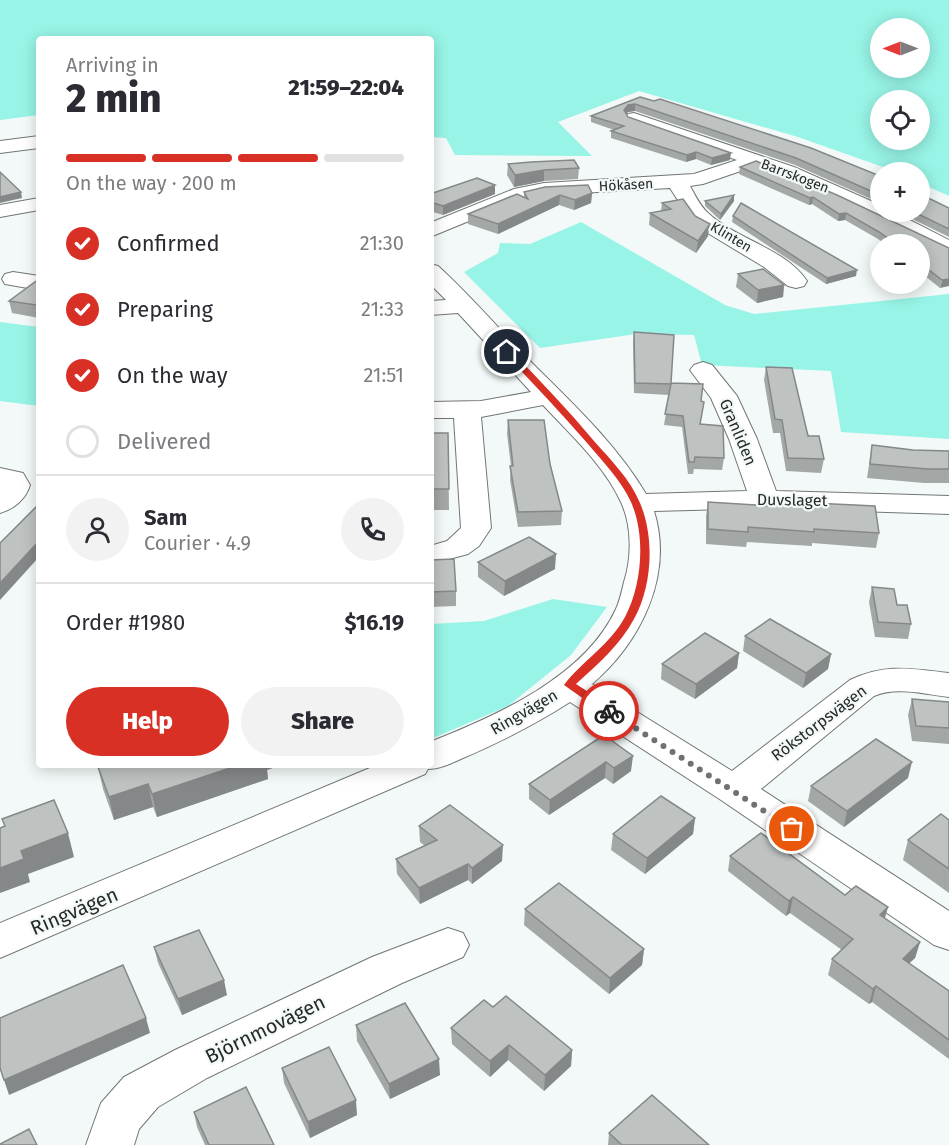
<!DOCTYPE html>
<meta charset="utf-8">
<style>
:root{--surface:#fff;--page:#f2f2f3;--text:#2b2b33;--muted:#7c7c81;--line:#e1e1e2;--accent:#d93025}
body{margin:0;font-family:"Fira Sans",sans-serif;background:var(--page);color:var(--text);height:100vh;display:flex;flex-direction:column;font-size:22px;white-space:nowrap}
*{box-sizing:border-box;margin:0}
p{font-size:20px;color:var(--muted)}
.icon{flex:none;width:33px;height:33px;fill:none;stroke:currentColor;stroke-width:2;stroke-linecap:round;stroke-linejoin:round}
.map{position:relative;flex:1;overflow:hidden}
.side{position:absolute;left:36px;top:36px;width:398px;height:732px;display:flex;flex-direction:column;background:var(--surface);border-radius:6px;box-shadow:0 3px 15px #0003}
.side>*{flex:none}
.needle{width:39px;rotate:270deg}
.controls{position:absolute;left:870px;top:18px;display:grid;gap:12px}
.controls a{display:grid;place-items:center;width:60px;height:60px;border-radius:50%;background:var(--surface);box-shadow:0 3px 15px #0003;font-size:30px}
.pin{position:absolute;display:grid;place-items:center;width:51px;height:51px;color:#fff;margin:-26px;border:3px solid #fff;border-radius:50%;box-shadow:0 2px 6px #0007}
.courier{position:absolute;display:grid;place-items:center;width:60px;height:60px;margin:-30px;border:4px solid #d93025;border-radius:50%;background:#fff;color:#222;box-shadow:0 2px 8px #0007}
.head em{font-style:normal;font-weight:800}
.head div{display:flex;flex-direction:column-reverse}
.head{display:flex;align-items:center;justify-content:space-between;height:102px;padding:0 30px}
h1{font-size:39px;font-weight:800;line-height:45px}
.bar{display:grid;grid-template-columns:repeat(4,1fr);gap:9px 6px;align-content:center;height:72px;padding:0 30px}
.bar i{height:8px;border-radius:4px;background:var(--line)}
.bar .selected{background:var(--accent)}
.bar p{grid-column:span 4}
.line{display:flex;align-items:center;gap:15px;padding:0 30px;border-top:2px solid var(--line)}
.line div{flex:1}
.round{display:grid;place-items:center;flex:none;width:63px;height:63px;border-radius:32px;background:var(--page)}
ol{padding:0 30px;list-style:none}
li{display:flex;align-items:center;gap:18px;height:66px}
li p{margin-inline-start:auto}
li .icon{padding:6px;border-radius:50%;background:var(--accent);color:#fff;stroke-width:4}
li:last-child{color:var(--muted)}
li i{width:33px;height:33px;border:3px solid var(--line);border-radius:50%}
.primary-button{display:flex;gap:12px;margin-top:auto;padding:12px 30px}
.primary-button a{flex:1;height:69px;border-radius:36px;background:var(--accent);color:#fff;font-size:24px;font-weight:800;line-height:69px;text-align:center}
.primary-button a+a{background:var(--page);color:var(--text)}
.map>svg:first-child{display:block}
</style>
<div class="map">
<svg width="949" height="1145" viewBox="0 0 949 1145">
<rect width="100%" height="100%" fill="#f3f9f8"/>
<g fill="#97f4e6" fill-rule="evenodd">
<path d="M0 0H949V196L920 183V172H897L798 137 639 91 558 122 592 156 455 155 446 138 431 137 430 39H39V115L0 120ZM880 28H920V68H880ZM880 100H920V140H880Z"/>
<polygon points="581,222 725,305 754,314 949,294 949,439 841,432 831,371 702,365 694,335 636,334 540,348 464,272 498,253 500,243 530,244"/>
<polygon points="0,322 39,327 39,406 0,401"/>
<polygon points="553,599 607,607 571,655 508,706 431,739 431,624 484,621"/>
</g>
<g fill="none" stroke-linecap="round" stroke-linejoin="round">
<defs>
<g id="minor">
<path d="M634 113 794 167 880 205V212H894L949 240V256L837 200 755 166 703 184 690 186C695 195 700 206 708 213 737 240 785 248 807 281L804 286 796 288 788 286 764 267 696 226 690 219 670 188 544 195 520 200 430 237V223L514 189 544 183 694 174 737 160 628 122 625 118 628 114Z"/>
<polygon points="39,136 39,148 0,153 0,141"/>
<polygon points="39,198 39,210 0,217 0,205"/>
<path d="M430 264 438 266C470 295 498 328 528 359 569 400 616 443 646 494L747 491 729 439 711 398 690 370 694 365 703 362 712 365 737 396 757 439 776 491 949 496V514L764 508 654 511C674 575 641 642 592 684L732 771 850 680C886 663 911 669 949 673V697C925 694 896 686 874 696L761 789 949 911V950L934 945 721 800 570 702C536 724 500 742 463 758 452 763 440 769 428 769L425 774 0 958V923L377 765H430V742C496 716 585 677 616 609 620 600 622 591 624 582 632 557 632 526 621 502 604 465 570 434 543 405L481 417 491 528 479 546 468 554 430 564V546L447 541 461 528 454 418H430V402L481 401 531 392 458 313 430 315V301L446 300 430 284Z"/>
<polygon points="13,272 39,276 39,290 5,284 2,279 5,274"/>
<path d="M0 468 23 473 30 485C26 499 14 509 0 513Z"/>
<polygon points="448,928 463,933 469,945 463,957 402,983 207,1078 158,1107 139,1129 134,1145 86,1145 101,1103 124,1077 175,1050 372,957"/>
</g>
</defs>
<use href="#minor" stroke="#717675" stroke-width="2"/>
<use href="#minor" fill="#fff" fill-rule="evenodd"/>
</g>
<g fill="#a3a8a7">
<polygon points="640,97 880,176 880,203 795,165 635,111 628,112 626,114 628,117 730,160 711,165 696,159 686,162 611,138 611,131 614,130 591,122 591,116"/>
<polygon points="508,164 579,168 578,179 544,181 514,187 507,175"/>
<polygon points="740,167 949,248 940,288 920,272 920,244 885,244 878,239 845,220 838,221 812,204 809,205 739,174"/>
<polygon points="524,192 592,193 591,203 574,210 559,205 498,234 468,224 468,214 524,197"/>
<polygon points="430,194 495,194 443,215 430,211"/>
<polygon points="705,201 734,201 720,220 705,206"/>
<polygon points="662,203 695,216 708,236 696,253 649,225 650,213 661,211"/>
<polygon points="949,208 949,237 898,212 920,212"/>
<polygon points="733,216 856,276 826,284 732,222"/>
<polygon points="738,274 784,285 783,297 757,303 736,287"/>
<polygon points="39,279 39,318 12,313 9,301"/>
<polygon points="634,332 671,383 701,401 701,424 724,458 722,470 694,469 693,474 688,474 682,427 664,425 669,395 634,393 633,343"/>
<polygon points="766,367 824,459 821,473 786,471 780,433 773,433 764,380"/>
<polygon points="508,420 550,464 562,511 561,525 518,527 510,480 511,466 507,434"/>
<polygon points="430,433 448,433 449,510 430,510"/>
<polygon points="872,445 913,450 949,451 949,483 924,483 867,478"/>
<polygon points="771,501 879,533 876,548 812,543 812,546 747,542 746,547 706,544 706,516 708,502 770,506"/>
<polygon points="430,560 456,591 456,606 430,607"/>
<polygon points="478,562 555,569 504,596 478,577"/>
<polygon points="872,587 897,605 911,624 908,639 875,637 869,602"/>
<polygon points="745,636 831,654 828,669 803,688 743,651"/>
<polygon points="739,653 737,668 695,699 661,679 662,664"/>
<polygon points="912,699 949,702 949,744 912,741 908,715"/>
<polygon points="604,735 631,771 613,784 605,778 549,815 529,799 529,784"/>
<polygon points="103,765 281,765 267,770 268,779 157,817 153,807 114,820 103,789 98,767"/>
<polygon points="908,778 844,827 808,801 811,786"/>
<polygon points="695,818 693,834 645,874 611,850 613,834"/>
<polygon points="949,820 949,893 903,860 908,840"/>
<polygon points="419,826 502,861 472,884 468,880 420,904 397,874 396,859 425,846 420,842"/>
<polygon points="730,856 845,895 888,907 885,918 920,942 915,958 909,963 949,991 949,1059 872,1002 869,1004 828,975 832,959 842,950 790,913 786,916 728,871"/>
<polygon points="525,909 644,949 642,965 609,994 524,925"/>
<polygon points="154,947 227,995 182,1015 158,963"/>
<polygon points="493,1007 572,1050 571,1066 544,1091 508,1060 490,1077 452,1044 451,1028"/>
<polygon points="356,1025 440,1075 390,1099 357,1041"/>
<polygon points="282,1068 357,1115 310,1138 284,1083"/>
<polygon points="194,1112 274,1145 205,1145 197,1127"/>
<polygon points="609,1133 709,1145 608,1145"/>
</g>
<g fill="#858888">
<polygon points="635,104 635,111 628,112 623,117 624,110 628,105"/>
<polygon points="696,152 696,159 686,162 687,155"/>
<polygon points="731,153 730,160 711,165 712,158"/>
<polygon points="544,170 544,181 514,187 515,175"/>
<polygon points="495,185 495,194 443,215 443,206"/>
<polygon points="21,192 22,198 0,203 0,197"/>
<polygon points="592,193 591,203 574,210 575,200"/>
<polygon points="560,195 559,205 498,234 498,224"/>
<polygon points="734,195 734,201 720,220 721,214"/>
<polygon points="813,197 812,204 809,205 810,198"/>
<polygon points="846,213 845,220 838,221 839,214"/>
<polygon points="710,224 708,236 696,253 698,241"/>
<polygon points="857,270 856,276 826,284 827,278"/>
<polygon points="949,279 949,286 940,288 942,280"/>
<polygon points="784,285 783,297 757,303 758,290"/>
<polygon points="39,303 39,318 36,305"/>
<polygon points="39,541 39,557 0,600 0,583"/>
<polygon points="556,554 555,569 504,596 505,581"/>
<polygon points="739,653 737,668 695,699 696,684"/>
<polygon points="831,654 828,669 803,688 806,673"/>
<polygon points="633,756 631,771 613,784 614,768"/>
<polygon points="606,762 605,778 549,815 550,800"/>
<polygon points="912,762 908,778 844,827 847,811"/>
<polygon points="239,765 281,765 267,770 268,779 157,817 152,794"/>
<polygon points="148,784 153,807 114,820 109,797"/>
<polygon points="695,818 693,834 645,874 647,858"/>
<polygon points="68,833 74,857 28,874 30,882 0,893 0,868 21,851"/>
<polygon points="503,845 502,861 472,884 472,868"/>
<polygon points="468,864 468,880 420,904 419,888"/>
<polygon points="793,897 790,913 786,916 789,901"/>
<polygon points="888,907 883,923 880,915"/>
<polygon points="920,942 915,958 898,974 903,959"/>
<polygon points="644,949 642,965 609,994 610,978"/>
<polygon points="224,980 227,995 182,1015 178,999"/>
<polygon points="876,986 872,1002 869,1004 873,989"/>
<polygon points="146,1018 150,1033 9,1095 4,1080"/>
<polygon points="509,1045 508,1060 490,1077 490,1061"/>
<polygon points="572,1050 571,1066 544,1091 545,1075"/>
<polygon points="439,1059 440,1075 390,1099 389,1084"/>
<polygon points="356,1100 357,1115 310,1138 308,1122"/>
</g>
<g fill="#bec3c2" stroke="#858888" stroke-width="1.5">
<polygon points="640,97 654,101 660,99 811,148 880,176 880,195 796,158 635,104 628,105 624,110 628,117 731,153 712,158 696,152 687,155 611,131 624,126 591,116"/>
<polygon points="574,160 579,168 544,170 515,175 508,164 531,162"/>
<polygon points="756,161 837,195 949,248 949,279 942,280 920,263 920,244 896,244 879,232 846,213 839,214 813,197 810,198 740,167"/>
<polygon points="0,172 21,192 0,197"/>
<polygon points="477,178 495,185 443,206 430,202 430,194"/>
<polygon points="588,185 592,193 575,200 560,195 498,224 468,214 517,194 528,199 524,192 545,187"/>
<polygon points="920,194 949,208 949,229 914,212 920,212"/>
<polygon points="734,195 721,214 705,201"/>
<polygon points="683,199 695,216 710,224 698,241 650,213 671,209 662,203"/>
<polygon points="741,203 857,270 827,278 733,216"/>
<polygon points="763,269 784,285 758,290 738,274"/>
<polygon points="39,279 39,303 36,305 9,301"/>
<polygon points="634,332 674,335 671,383 703,384 701,401 704,402 700,424 723,426 724,458 695,457 694,462 689,462 683,416 665,414 671,384 635,383"/>
<polygon points="766,367 792,368 808,436 819,436 824,459 788,458 782,420 775,419"/>
<polygon points="508,420 544,420 550,464 562,511 518,512 510,466 513,466"/>
<polygon points="430,433 448,433 449,489 430,489"/>
<polygon points="872,445 913,450 949,451 949,469 927,469 870,464"/>
<polygon points="771,501 875,506 879,533 814,529 814,532 748,527 748,532 708,529 708,502 771,506"/>
<polygon points="39,504 39,541 0,583 0,543"/>
<polygon points="529,537 556,554 505,581 478,562"/>
<polygon points="454,559 456,591 430,592 430,560"/>
<polygon points="872,587 894,589 897,605 907,605 911,624 878,622"/>
<polygon points="770,619 831,654 806,673 745,636"/>
<polygon points="705,633 739,653 696,684 662,664"/>
<polygon points="912,699 949,702 949,728 916,726"/>
<polygon points="604,735 633,756 614,768 606,762 550,800 529,784"/>
<polygon points="876,739 912,762 847,811 811,786"/>
<polygon points="103,765 239,765 152,794 148,784 109,797 98,767"/>
<polygon points="661,796 695,818 647,858 613,834"/>
<polygon points="54,800 68,833 21,851 24,859 0,868 0,828 5,826 2,819"/>
<polygon points="450,805 503,845 472,868 468,864 419,888 396,859 437,840 419,826"/>
<polygon points="941,814 949,820 949,869 908,840"/>
<polygon points="761,833 845,895 856,886 888,907 880,915 920,942 903,959 949,991 949,1040 876,986 873,989 832,959 853,939 793,897 789,901 730,856"/>
<polygon points="559,883 644,949 610,978 525,909"/>
<polygon points="199,930 224,980 178,999 154,947"/>
<polygon points="123,965 146,1018 4,1080 0,1068 0,1018"/>
<polygon points="506,996 572,1050 545,1075 509,1045 490,1061 451,1028 484,1000 493,1007"/>
<polygon points="405,1003 439,1059 389,1084 356,1025"/>
<polygon points="329,1047 356,1100 308,1122 282,1068"/>
<polygon points="246,1087 274,1145 209,1145 194,1112"/>
<polygon points="652,1095 709,1145 622,1145 609,1133"/>
<polygon points="29,1129 37,1145 0,1145 0,1144"/>
</g>
<path fill="#d93025" d="M504 350H510C539 379 567 409 594 441 611 460 630 479 640 503 655 538 652 587 634 619 620 645 597 665 576 684L613 708V714H605L564 685C582 661 610 645 625 617 642 585 646 536 631 502 621 480 603 462 588 444 561 413 533 383 504 353Z"/>
<g fill="none" stroke-linecap="round" stroke-linejoin="round">
<polyline stroke="#6f7272" stroke-width="6" stroke-dasharray="0 10.8" points="609,711 792,829"/>
</g>
<g text-anchor="middle" dominant-baseline="central" stroke-width="4.5" stroke-linejoin="round" paint-order="stroke">
<g font-size="14" fill="#282a2a" stroke="#f3f9f8">
<text transform="translate(795 176) rotate(21)">Barrskogen</text>
<text transform="translate(626 185) rotate(-3)">Hökåsen</text>
<text transform="translate(731 237) rotate(31)">Klinten</text>
</g>
<g font-size="16" fill="#282a2a" stroke="#f3f9f8">
<text transform="translate(738 432) rotate(67)">Granliden</text>
<text transform="translate(792 500) rotate(1)">Duvslaget</text>
<text transform="translate(524 712) rotate(-30)">Ringvägen</text>
<text transform="translate(819 723) rotate(-37)">Rökstorpsvägen</text>
</g>
<g font-size="20" fill="#282a2a" stroke="#f3f9f8">
<text transform="translate(74 911) rotate(-23)">Ringvägen</text>
<text transform="translate(265 1029) rotate(-26)">Björnmovägen</text>
</g>
</g>
</svg>
<div class="controls">
<a><svg class="needle" viewBox="-14 -14 28 28"><path d="M0-13l5 13h-10z" fill="#e53935"/><path d="M0 13l5-13h-10z" fill="#7c7c81"/></svg></a>
<a><svg class="icon" aria-label="locate" viewBox="0 0 24 24"><circle cx="12" cy="12" r="6"/><path d="M12 2v4M12 18v4M2 12h4M18 12h4"/></svg></a>
<a>+</a>
<a>−</a>
</div>
<div class="pin" style="left:792px;top:829px;background:#ea580c"><svg class="icon" aria-label="bag" viewBox="0 0 24 24"><path d="M5 8h14l-1 12H6zM9 8a3 3 0 0 1 6 0"/></svg></div>
<div class="pin" style="left:507px;top:352px;background:#1f2937"><svg class="icon" aria-label="home" viewBox="0 0 24 24"><path d="M3 11l9-7 9 7M6 9v11h12V9"/></svg></div>
<div class="courier" style="left:609px;top:711px"><svg class="icon" aria-label="bike" viewBox="0 0 24 24"><circle cx="6" cy="16" r="4"/><circle cx="18" cy="16" r="4"/><path d="M6 16l4-8h5l3 8M10 8l3 8H6M13 5h3"/></svg></div>
<section class="side">
<div class="head"><div><h1>2 min</h1><p>Arriving in</p></div><em>21:59–22:04</em></div>
<div class="bar"><i class="selected"></i><i class="selected"></i><i class="selected"></i><i></i><p>On the way · 200 m</p></div>
<ol>
<li><svg class="icon" aria-label="check" viewBox="0 0 24 24"><path d="M5 12l5 5 9-10"/></svg>Confirmed<p>21:30</p></li>
<li><svg class="icon" aria-label="check" viewBox="0 0 24 24"><path d="M5 12l5 5 9-10"/></svg>Preparing<p>21:33</p></li>
<li><svg class="icon" aria-label="check" viewBox="0 0 24 24"><path d="M5 12l5 5 9-10"/></svg>On the way<p>21:51</p></li>
<li><i></i>Delivered</li>
</ol>
<div class="line" style="height:108px"><a class="round"><svg class="icon" aria-label="person" viewBox="0 0 24 24"><circle cx="12" cy="8" r="4"/><path d="M4 21q1-7 8-7t8 7"/></svg></a><div><b>Sam</b><p>Courier · 4.9</p></div><a class="round"><svg class="icon" aria-label="phone" viewBox="0 0 24 24"><path d="M5 4h4l2 5-3 2q2 4 5 5l2-3 5 2v4C11 20 4 13 5 4z"/></svg></a></div>
<div class="line" style="height:78px"><div>Order #1980</div><b>$16.19</b></div>
<div class="primary-button"><a>Help</a><a>Share</a></div>
</section>
</div>
